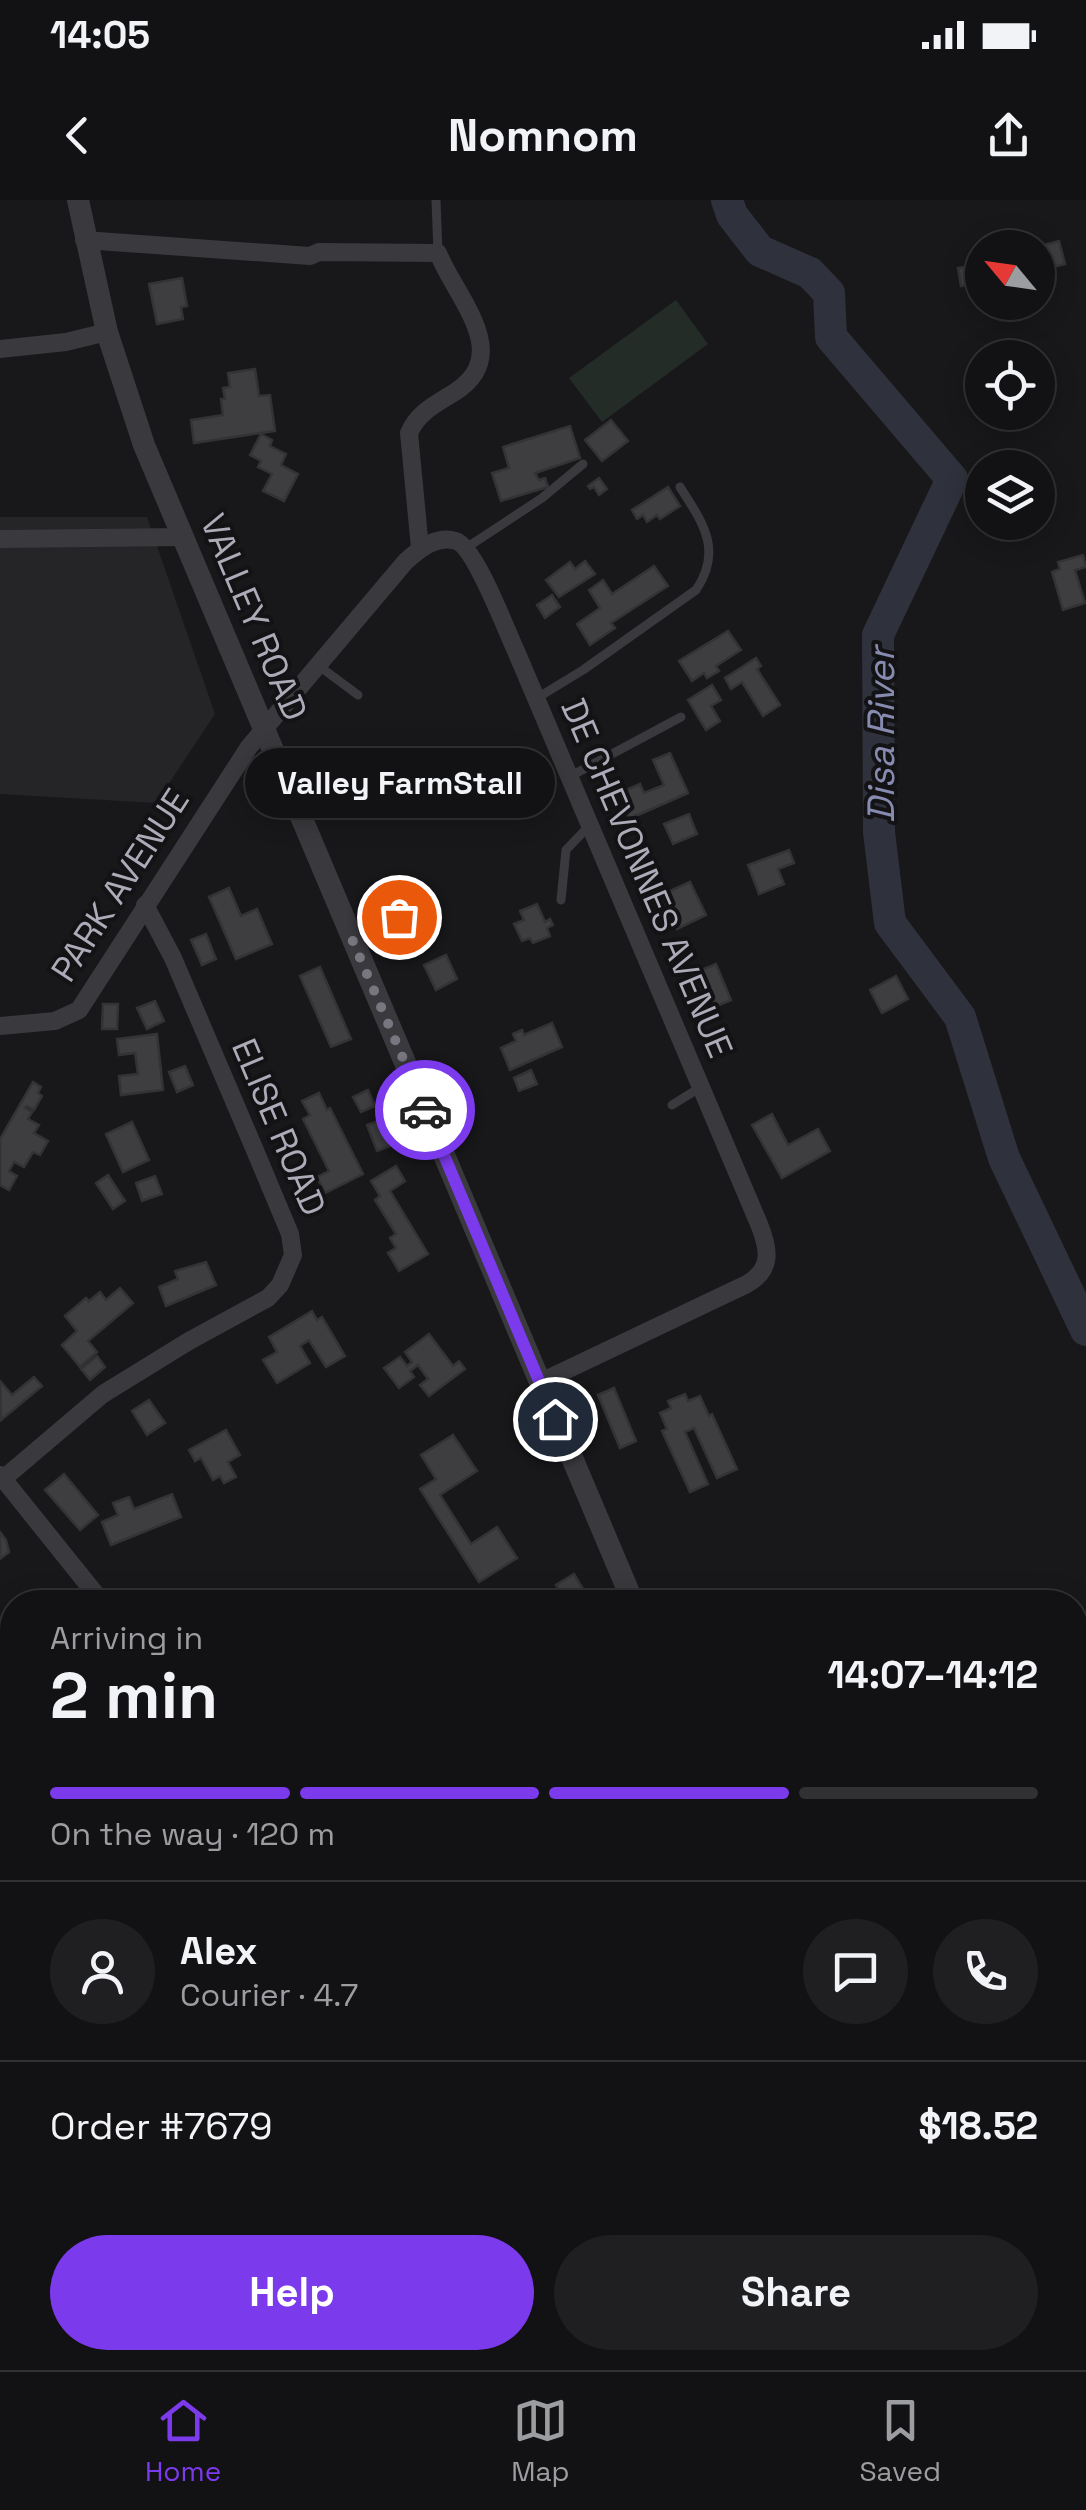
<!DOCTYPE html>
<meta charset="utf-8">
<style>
:root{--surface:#121113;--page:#1f1f21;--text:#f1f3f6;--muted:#9c9da0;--line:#313133;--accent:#7c3aed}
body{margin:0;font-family:"Space Grotesk",sans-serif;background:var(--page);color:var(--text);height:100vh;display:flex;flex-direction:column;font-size:38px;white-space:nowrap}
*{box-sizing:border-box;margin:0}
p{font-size:32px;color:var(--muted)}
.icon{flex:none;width:55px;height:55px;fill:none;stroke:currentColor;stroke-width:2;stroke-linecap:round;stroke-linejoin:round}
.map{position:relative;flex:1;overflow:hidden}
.drawer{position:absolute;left:0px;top:1390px;width:1088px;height:780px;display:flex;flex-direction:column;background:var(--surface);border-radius:40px 40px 0 0;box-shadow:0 5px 25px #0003,0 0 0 2px var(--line)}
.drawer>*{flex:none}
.needle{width:65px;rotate:299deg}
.fabs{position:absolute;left:965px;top:30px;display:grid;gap:20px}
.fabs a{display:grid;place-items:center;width:90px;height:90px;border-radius:50%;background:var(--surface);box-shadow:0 5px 25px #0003,0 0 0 2px var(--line);font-size:50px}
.pin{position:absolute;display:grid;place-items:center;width:85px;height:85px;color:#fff;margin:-42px;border:5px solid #fff;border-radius:50%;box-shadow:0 2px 10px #0007}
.courier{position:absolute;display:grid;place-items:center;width:100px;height:100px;margin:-50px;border:8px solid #7c3aed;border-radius:50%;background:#fff;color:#222;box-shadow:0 2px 12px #0007}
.bubble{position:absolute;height:70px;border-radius:35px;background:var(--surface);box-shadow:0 5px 25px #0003,0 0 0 2px var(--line);font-size:32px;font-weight:600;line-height:70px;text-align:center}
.head em{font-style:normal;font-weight:600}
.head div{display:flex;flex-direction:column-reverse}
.head{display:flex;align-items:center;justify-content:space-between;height:170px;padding:0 50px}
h1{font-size:65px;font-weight:600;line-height:75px}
.bar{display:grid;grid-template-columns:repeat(4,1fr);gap:15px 10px;align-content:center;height:120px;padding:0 50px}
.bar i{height:12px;border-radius:8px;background:var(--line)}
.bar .on{background:var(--accent)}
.bar p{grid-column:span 4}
.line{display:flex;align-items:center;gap:25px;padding:0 50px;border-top:2px solid var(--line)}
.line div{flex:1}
.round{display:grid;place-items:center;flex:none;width:105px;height:105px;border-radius:52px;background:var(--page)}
.cta{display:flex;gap:20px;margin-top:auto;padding:20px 50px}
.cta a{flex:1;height:115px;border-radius:60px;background:var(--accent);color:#fff;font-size:40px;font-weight:600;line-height:115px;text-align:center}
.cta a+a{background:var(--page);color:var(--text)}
.status{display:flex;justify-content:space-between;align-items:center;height:70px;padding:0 50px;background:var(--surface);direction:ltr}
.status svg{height:28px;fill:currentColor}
header{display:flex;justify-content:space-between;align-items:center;height:130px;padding:0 50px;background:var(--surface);font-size:45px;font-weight:600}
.tab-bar{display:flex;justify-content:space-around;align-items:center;height:140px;border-top:2px solid var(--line);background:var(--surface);font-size:28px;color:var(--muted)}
.tab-bar a{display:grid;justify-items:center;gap:5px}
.tab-bar .on{color:var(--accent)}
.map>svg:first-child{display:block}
</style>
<div class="status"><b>14:05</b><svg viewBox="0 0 49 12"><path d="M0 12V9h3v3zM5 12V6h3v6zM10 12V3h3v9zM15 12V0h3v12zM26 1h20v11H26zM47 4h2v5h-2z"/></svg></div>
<header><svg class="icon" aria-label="back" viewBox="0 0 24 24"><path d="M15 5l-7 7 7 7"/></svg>Nomnom<svg class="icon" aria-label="share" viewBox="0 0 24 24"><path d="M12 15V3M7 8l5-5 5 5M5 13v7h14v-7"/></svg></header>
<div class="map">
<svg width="1086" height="2170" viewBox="0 0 1086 2170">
<rect width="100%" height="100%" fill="#181719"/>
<polygon fill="#252426" points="0,317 147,317 215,514 156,603 0,594"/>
<g fill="#242c28">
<polygon points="676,100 708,144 602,222 569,178"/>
<polygon points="1075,1443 1086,1461 1086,1591 1075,1573"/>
</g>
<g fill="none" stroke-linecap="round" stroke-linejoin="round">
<polyline stroke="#2f313c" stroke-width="32" points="727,0 732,15 760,51 810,73 829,93 831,137 952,279 878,435 879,632 890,723 960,817 1004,958 1086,1130"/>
</g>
<g fill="#3e3d40" stroke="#333235" stroke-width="2.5">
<polygon points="1059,41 1065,64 1038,71 1038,48 1032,48"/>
<polygon points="971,66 974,84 961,86 958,68"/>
<polygon points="182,78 187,106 181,107 183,119 157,124 149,84"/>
<polygon points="982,166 982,192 973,169"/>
<polygon points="255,169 259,196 270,195 275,231 194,243 191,220 223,215 221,199 225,199 223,188 230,187 228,173"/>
<polygon points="611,220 628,241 602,261 585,240"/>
<polygon points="570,226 580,258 535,273 539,280 545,278 548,287 501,301 492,273 509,268 503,247"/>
<polygon points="261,234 272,240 270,246 286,254 281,265 298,274 284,301 263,291 272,274 258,267 261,261 250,255"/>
<polygon points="599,278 607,289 599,295 594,287 590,289 588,286"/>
<polygon points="668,287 680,306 660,319 657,315 647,322 643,315 637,319 632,310"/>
<polygon points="1083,355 1086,367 1075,370 1085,403 1063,410 1052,372 1060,369 1058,362"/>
<polygon points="585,361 595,374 559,397 546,380 570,362 575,369"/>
<polygon points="654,366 668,386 611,423 615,428 590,445 577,424 600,408 589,390 603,380 612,394"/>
<polygon points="552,395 560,407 545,418 537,405"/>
<polygon points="728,431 741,450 716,466 719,471 707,478 704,473 692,481 679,461"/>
<polygon points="756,458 761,466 757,469 780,505 763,516 742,482 731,489 725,478"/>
<polygon points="712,485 721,500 711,506 720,521 706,530 688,500"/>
<polygon points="670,553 688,593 629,619 624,606 629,603 624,591 640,584 644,593 664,585 653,560"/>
<polygon points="689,614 697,634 673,644 664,624"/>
<polygon points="789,650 794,663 778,669 784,684 759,694 748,665"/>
<polygon points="690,682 706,715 677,729 669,711 663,713 659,705 665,702 661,695"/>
<polygon points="229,688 241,716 257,709 272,744 236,759 209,697"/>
<polygon points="537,704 545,722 550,719 553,725 547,728 550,736 533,743 530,738 522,741 514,724 524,720 520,711"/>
<polygon points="206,734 216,759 202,765 191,740"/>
<polygon points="446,755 457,779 436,790 424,765"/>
<polygon points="716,764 731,800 707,810 692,774"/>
<polygon points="320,767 351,839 331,847 300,776"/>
<polygon points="896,776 908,799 882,813 870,790"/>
<polygon points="155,801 164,821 147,829 137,808"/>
<polygon points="103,804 118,804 117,829 102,829"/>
<polygon points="552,823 562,847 510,870 501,848 516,841 513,834 522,830 524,835"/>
<polygon points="157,834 163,890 121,895 119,876 138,874 135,853 119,855 117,839"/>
<polygon points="185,866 193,885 177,892 169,872"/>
<polygon points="531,870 537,884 519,891 514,878"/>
<polygon points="33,882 41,887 38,893 42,896 34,910 27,906 25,908 32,912 28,919 39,925 34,933 48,941 40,955 33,952 24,967 14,962 9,971 17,976 9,990 0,985 0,939"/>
<polygon points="368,890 375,906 361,912 353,897"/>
<polygon points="319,893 327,910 330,908 363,974 325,993 317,977 329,971 303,919 310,915 302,901"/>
<polygon points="772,914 788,945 818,929 830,951 782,978 752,925"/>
<polygon points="383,919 393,945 377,951 367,925"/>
<polygon points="132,922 149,960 123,972 106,934"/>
<polygon points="396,966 405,981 390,991 428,1054 399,1071 388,1053 396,1048 390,1038 396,1034 375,1000 380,996 371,981"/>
<polygon points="108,975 125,1001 113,1009 96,983"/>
<polygon points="155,976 162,994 142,1001 136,983"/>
<polygon points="206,1062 216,1085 166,1106 159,1087 178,1079 175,1071"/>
<polygon points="120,1088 133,1103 88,1141 97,1152 80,1167 62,1145 77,1131 65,1116 86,1098 89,1101 100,1092 106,1100"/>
<polygon points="312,1111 317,1120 322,1117 345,1156 326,1167 309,1140 300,1146 310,1163 277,1183 263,1160 277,1152 269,1137"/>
<polygon points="429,1134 453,1166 459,1161 465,1169 429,1196 420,1185 428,1179 418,1165 410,1171 414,1177 399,1188 384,1168 400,1157 407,1166 412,1162 405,1152"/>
<polygon points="97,1156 105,1167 90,1180 81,1169"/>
<polygon points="34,1177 42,1186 1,1220 0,1181 12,1195"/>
<polygon points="614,1188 636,1241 620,1248 598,1195"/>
<polygon points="685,1194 688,1201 700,1196 709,1216 712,1214 737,1269 717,1278 694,1228 685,1232 708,1284 690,1292 662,1231 667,1229 660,1213 671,1208 668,1201"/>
<polygon points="149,1200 165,1223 147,1235 132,1211"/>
<polygon points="226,1230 240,1255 228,1262 236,1277 224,1283 220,1276 213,1280 201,1258 195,1261 189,1250"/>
<polygon points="453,1235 477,1271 440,1295 471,1344 497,1327 517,1358 479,1382 420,1289 436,1279 421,1255"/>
<polygon points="64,1274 98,1315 80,1330 45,1290"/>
<polygon points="172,1294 181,1317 111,1345 102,1322 118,1315 113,1303 129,1297 134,1309"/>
<polygon points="0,1332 6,1340 9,1352 0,1359"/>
<polygon points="574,1374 589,1399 583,1402 566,1402 556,1385"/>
<polygon points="0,1437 12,1456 0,1466"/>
<polygon points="1081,2037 1086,2047 1086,2087 1076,2092 1075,2040"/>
<polygon points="535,2158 553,2170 525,2170"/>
<polygon points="720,2158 727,2158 735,2170 709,2170 706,2166"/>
<polygon points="891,2158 915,2158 898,2168"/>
<polygon points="571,2161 586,2170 565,2170"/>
</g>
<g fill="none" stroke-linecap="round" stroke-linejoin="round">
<g stroke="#3a393e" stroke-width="9">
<polyline points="436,0 438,53"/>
<polyline points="466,348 542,298 583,264"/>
<polyline points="319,466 358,495"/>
<path d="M537 498 583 470 696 390C723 350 703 323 680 287"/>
<polyline points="569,577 681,517"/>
<polyline points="561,700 566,650 589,626"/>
<polyline points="355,737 399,717"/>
<polyline points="672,905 701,887"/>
<polyline points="431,917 469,900"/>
</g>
<g stroke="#3a393e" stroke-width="18">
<path d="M84 40 310 56 319 52 438 53C456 98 514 154 455 192 436 204 418 212 409 233L420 348"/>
<polyline points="0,149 66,142 107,132"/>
<polyline points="0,339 184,337"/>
<path d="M0 826 55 821 79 810 249 547 406 361C420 349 436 335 456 341 475 347 506 430 516 451L759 1024C769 1049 773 1069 747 1084L539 1183"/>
<polyline points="0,1275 102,1402"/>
<polyline points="3,1279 103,1194 189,1141 268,1098 280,1085 293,1055 290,1034 254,948 173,758 145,705"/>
<polyline points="1083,1621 1086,1626"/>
<polyline points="0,1657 12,1663"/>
<polyline points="1075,1863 1086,1858"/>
<polyline points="430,2158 439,2170"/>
<polyline points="847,2158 855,2170"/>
</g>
<g stroke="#3a393e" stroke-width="22">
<polyline points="78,0 107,132 144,245 633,1402"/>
<polyline points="1063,2158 1072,2170"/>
</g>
<polyline stroke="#57555c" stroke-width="28" points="18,2158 34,2170"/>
</g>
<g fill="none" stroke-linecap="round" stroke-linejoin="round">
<polyline stroke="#787780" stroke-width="10" stroke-dasharray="0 18" points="399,717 352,739 425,910"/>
<polyline stroke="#7c3aed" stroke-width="12" points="425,910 555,1219"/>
</g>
<g text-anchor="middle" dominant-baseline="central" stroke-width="8" stroke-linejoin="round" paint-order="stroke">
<g font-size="35" fill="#acabb8" stroke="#131214">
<text transform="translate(254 417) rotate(67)">VALLEY ROAD</text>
<text transform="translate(647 678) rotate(67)">DE CHEVONNES AVENUE</text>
<text transform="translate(120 685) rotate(-57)">PARK AVENUE</text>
<text transform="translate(279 927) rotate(67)">ELISE ROAD</text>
</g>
<g font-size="38" font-style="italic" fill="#868baf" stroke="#131214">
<text transform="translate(881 535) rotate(-90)">Disa River</text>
</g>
</g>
</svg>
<div class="fabs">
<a><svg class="needle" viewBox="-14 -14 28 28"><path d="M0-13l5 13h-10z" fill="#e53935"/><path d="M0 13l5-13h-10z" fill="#9c9da0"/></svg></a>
<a><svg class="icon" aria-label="locate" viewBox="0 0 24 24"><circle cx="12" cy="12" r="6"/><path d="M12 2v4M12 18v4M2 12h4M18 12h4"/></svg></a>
<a><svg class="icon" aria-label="layers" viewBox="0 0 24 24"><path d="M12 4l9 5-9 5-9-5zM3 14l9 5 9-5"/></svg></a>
</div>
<div class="pin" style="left:399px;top:717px;background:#ea580c"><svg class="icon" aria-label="bag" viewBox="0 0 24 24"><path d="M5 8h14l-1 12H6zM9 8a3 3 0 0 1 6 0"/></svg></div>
<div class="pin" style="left:555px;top:1219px;background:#1f2937"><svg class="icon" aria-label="home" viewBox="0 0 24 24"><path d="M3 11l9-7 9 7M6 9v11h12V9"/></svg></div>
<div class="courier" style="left:425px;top:910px"><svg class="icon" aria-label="car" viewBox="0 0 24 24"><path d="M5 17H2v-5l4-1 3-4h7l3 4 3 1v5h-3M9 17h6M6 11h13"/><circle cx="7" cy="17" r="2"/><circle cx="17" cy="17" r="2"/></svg></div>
<div class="bubble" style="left:245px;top:548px;width:310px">Valley FarmStall</div>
<section class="drawer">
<div class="head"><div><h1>2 min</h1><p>Arriving in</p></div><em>14:07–14:12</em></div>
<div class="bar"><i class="on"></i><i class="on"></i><i class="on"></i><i></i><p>On the way · 120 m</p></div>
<div class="line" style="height:180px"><a class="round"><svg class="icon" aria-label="person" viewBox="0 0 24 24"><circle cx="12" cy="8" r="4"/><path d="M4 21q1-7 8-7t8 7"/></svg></a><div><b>Alex</b><p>Courier · 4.7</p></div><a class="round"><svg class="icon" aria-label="chat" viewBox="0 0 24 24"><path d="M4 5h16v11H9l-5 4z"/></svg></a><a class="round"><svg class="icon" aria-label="phone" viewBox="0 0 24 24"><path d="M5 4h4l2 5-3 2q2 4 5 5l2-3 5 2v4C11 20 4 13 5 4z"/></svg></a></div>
<div class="line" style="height:130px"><div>Order #7679</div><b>$18.52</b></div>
<div class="cta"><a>Help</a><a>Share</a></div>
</section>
</div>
<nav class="tab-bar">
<a class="on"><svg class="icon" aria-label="home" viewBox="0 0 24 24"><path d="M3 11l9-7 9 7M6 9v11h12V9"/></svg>Home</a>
<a><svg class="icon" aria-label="map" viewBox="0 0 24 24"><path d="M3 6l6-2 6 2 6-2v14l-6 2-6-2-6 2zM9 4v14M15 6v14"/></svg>Map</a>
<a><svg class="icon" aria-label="saved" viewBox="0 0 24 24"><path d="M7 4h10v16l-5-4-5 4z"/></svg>Saved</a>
</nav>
